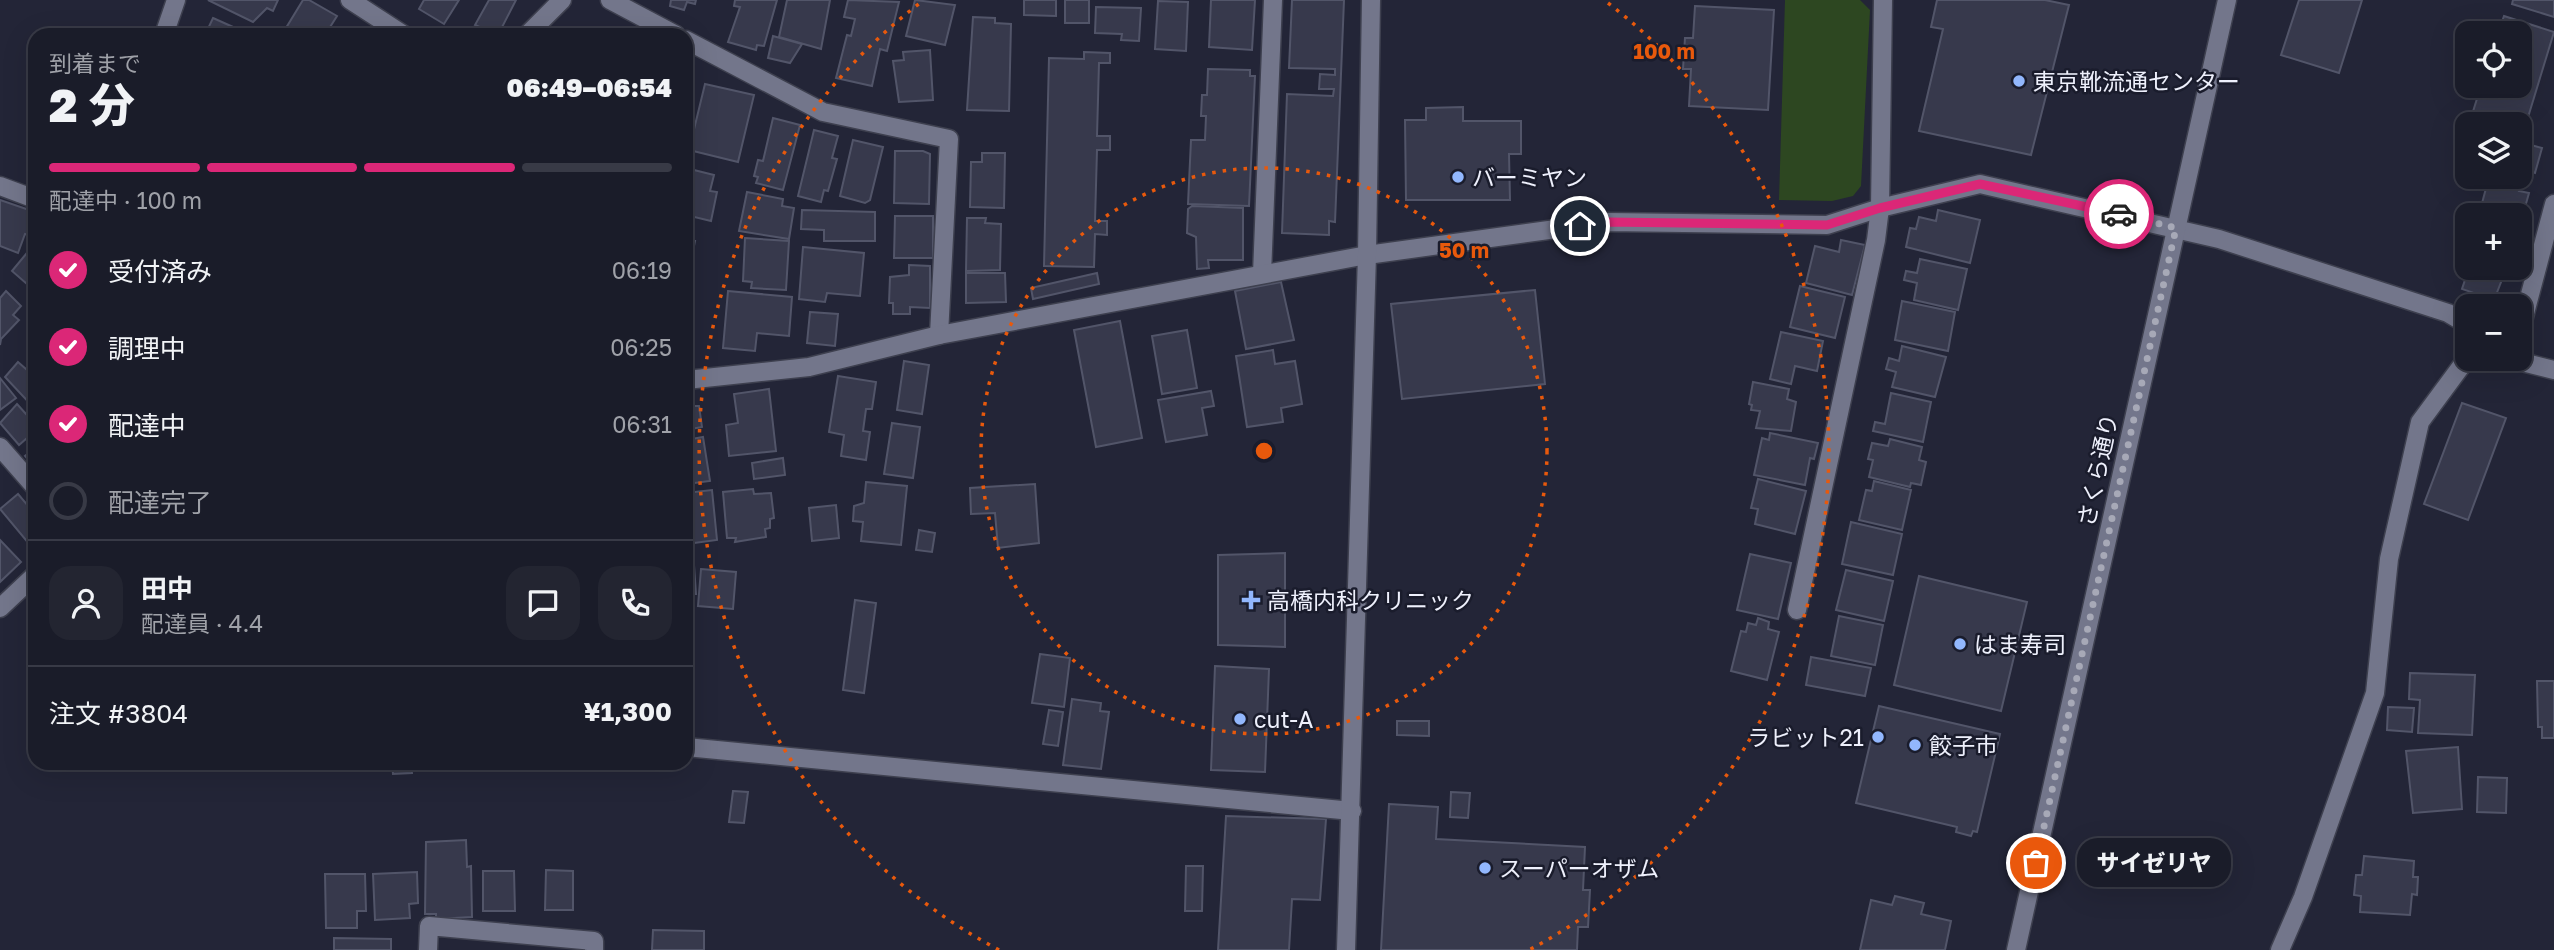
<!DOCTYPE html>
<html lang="ja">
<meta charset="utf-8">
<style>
:root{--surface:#1a1c29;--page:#232531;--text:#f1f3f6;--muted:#9fa1a8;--line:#383a46;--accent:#db2777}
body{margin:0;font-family:"Golos Text","Noto Sans JP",sans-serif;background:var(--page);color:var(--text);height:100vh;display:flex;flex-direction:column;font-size:26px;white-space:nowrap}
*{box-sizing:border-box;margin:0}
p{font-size:23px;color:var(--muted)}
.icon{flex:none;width:38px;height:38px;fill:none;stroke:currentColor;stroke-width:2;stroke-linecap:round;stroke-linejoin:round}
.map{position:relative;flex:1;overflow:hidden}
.drawer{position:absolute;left:28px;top:28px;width:665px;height:742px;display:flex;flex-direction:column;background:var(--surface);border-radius:21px;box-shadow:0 7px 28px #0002,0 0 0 2px var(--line)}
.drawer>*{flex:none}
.tools{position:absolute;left:2455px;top:21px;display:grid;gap:14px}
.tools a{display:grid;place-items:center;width:77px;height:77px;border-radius:14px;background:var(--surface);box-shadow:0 7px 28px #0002,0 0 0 2px var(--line);font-size:35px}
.pin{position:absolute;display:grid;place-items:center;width:60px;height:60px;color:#fff;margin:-30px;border:4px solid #fff;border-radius:50%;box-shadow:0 2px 7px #0007}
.courier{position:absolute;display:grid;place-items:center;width:70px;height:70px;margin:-35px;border:5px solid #db2777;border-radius:50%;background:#fff;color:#222;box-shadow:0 2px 9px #0007}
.bubble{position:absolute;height:49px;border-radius:21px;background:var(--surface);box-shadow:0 7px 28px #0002,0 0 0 2px var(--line);font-size:23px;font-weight:800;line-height:49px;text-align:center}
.overview em{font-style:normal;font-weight:800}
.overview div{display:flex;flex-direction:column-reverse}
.overview{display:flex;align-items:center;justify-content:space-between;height:119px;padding:0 21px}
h1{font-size:46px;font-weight:800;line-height:52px}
.bar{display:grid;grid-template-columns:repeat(4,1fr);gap:10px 7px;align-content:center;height:84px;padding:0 21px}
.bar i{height:9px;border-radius:5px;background:var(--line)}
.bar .active{background:var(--accent)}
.bar p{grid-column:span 4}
.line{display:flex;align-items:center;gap:18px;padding:0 21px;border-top:2px solid var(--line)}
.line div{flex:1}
.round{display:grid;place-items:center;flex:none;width:74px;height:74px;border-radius:21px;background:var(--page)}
ol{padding:0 21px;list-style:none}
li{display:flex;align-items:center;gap:21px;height:77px}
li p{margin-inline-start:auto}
li .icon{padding:7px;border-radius:50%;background:var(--accent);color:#fff;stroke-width:4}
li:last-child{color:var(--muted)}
li i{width:38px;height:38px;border:4px solid var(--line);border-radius:50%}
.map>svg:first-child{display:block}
</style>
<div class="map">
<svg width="2554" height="950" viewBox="0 0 2554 950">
<rect width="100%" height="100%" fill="#232537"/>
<polygon fill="#2d4721" points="1785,0 1860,0 1870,10 1861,186 1853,196 1832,201 1779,200"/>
<g fill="#37394c" stroke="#525569" stroke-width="2">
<polygon points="208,0 278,0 273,11 267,8 253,22"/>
<polygon points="303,0 309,0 337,16 325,35 291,35 293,32 286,28"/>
<polygon points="424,0 459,0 444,24 419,9"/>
<polygon points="489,0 516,0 498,35 475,25"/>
<polygon points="671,0 696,0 695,4 687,2 684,10 670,6"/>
<polygon points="735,0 777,0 764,46 757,45 756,50 728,42 740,7 734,6"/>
<polygon points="787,0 830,0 821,49 779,37"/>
<polygon points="848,0 899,2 887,51 880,49 872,86 836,78 847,35 851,36 855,19 844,17"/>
<polygon points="915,0 955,5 945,45 906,36"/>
<polygon points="1024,0 1056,0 1056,16 1024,15"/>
<rect x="1065" y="0" width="24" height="23"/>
<polygon points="1211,0 1255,0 1252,50 1209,47"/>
<polygon points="1292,0 1344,0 1335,222 1329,221 1329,235 1282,233 1287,94 1333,96 1334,89 1319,89 1320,74 1335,75 1335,69 1289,68"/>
<polygon points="1937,0 2045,0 2069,5 2031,155 1919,131 1943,29 1931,27"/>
<polygon points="2299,0 2362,0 2339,73 2281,55"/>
<polygon points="2513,0 2554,0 2554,17 2512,4"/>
<polygon points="1158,1 1188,2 1186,51 1155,49"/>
<polygon points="1695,6 1774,10 1768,110 1689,106 1691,69 1683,69 1685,38 1693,38"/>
<polygon points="1096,7 1141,8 1139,41 1121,40 1122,34 1095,33"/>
<polygon points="2504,16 2554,32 2522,137 2520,124 2481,124 2470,121 2481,86 2520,86 2520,33 2498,33"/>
<polygon points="973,17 995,18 995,23 1011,24 1009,111 967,110"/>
<polygon points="213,18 251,35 205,35"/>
<polygon points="773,36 802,44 790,63 768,58"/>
<polygon points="930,50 933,100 899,102 893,61 904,60 903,52"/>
<polygon points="1084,52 1110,53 1110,63 1099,63 1097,136 1110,136 1110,150 1097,150 1095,221 1107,221 1107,235 1095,234 1094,267 1044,266 1049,58 1084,59"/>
<polygon points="1208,69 1250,70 1250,76 1255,76 1249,206 1188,204 1191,140 1205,140 1206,116 1201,116 1202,95 1207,95"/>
<polygon points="686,75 692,76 686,107"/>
<polygon points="705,84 754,95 738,162 689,150"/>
<polygon points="1463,107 1463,121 1521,121 1521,154 1509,154 1510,200 1406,200 1405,120 1426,120 1426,108"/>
<polygon points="773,118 800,125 783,190 756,183 758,177 754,176 758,160 763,161"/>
<polygon points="814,130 838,136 832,158 837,159 828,191 824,190 821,202 798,196"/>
<polygon points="853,140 883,147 870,200 865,203 840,196"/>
<polygon points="2520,142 2542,148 2535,173 2527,170 2524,179 2514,177 2520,177"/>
<polygon points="895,151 923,151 930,154 929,204 894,203"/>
<polygon points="982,153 1005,153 1004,208 970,207 971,162 982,162"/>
<polygon points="686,168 714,175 710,191 717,192 711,221 686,215"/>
<polygon points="2489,177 2521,184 2519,191 2529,193 2522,218 2481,207"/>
<polygon points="747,192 783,199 782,206 794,208 789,239 739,231"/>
<polygon points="0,200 35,212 29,235 25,234 18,253 0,246"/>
<polygon points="1192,206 1243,208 1243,260 1208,260 1209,268 1197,269 1196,237 1187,233 1188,209"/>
<polygon points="802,210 875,212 875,241 824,241 824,230 801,229"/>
<polygon points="1938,210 1980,220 1970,263 1906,247 1910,228 1916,229 1919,217 1936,221"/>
<polygon points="895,216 933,216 933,258 894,258"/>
<polygon points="967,218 986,218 985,223 1001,224 1000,270 966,271"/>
<polygon points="686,229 692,230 690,241 695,241 688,276"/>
<polygon points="745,238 789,241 786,290 751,288 752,282 743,281"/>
<polygon points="1841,240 1865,245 1852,295 1806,283 1815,246 1839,252"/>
<polygon points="803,247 864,253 860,296 827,293 825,302 799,299"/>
<polygon points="2466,251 2468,268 2497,268 2495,274 2503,277 2494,300 2462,289 2467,274 2459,271"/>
<polygon points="35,252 35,291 12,271 26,254 30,258"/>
<polygon points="1920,259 1967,269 1958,310 1914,300 1917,283 1904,280 1906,271 1917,273"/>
<polygon points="909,265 930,266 930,308 910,307 910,314 893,314 893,303 889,303 890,277 909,275"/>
<polygon points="966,273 1005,273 1006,302 966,303"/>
<polygon points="1097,273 1099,284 1033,299 1031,288"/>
<polygon points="1281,282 1294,340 1246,349 1235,291"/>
<polygon points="1800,286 1845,297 1835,338 1790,327"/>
<polygon points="1535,290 1545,384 1402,399 1391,304"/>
<polygon points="6,291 21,306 13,315 19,320 1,339 0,345 0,298"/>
<polygon points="728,291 792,297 789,336 757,333 755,351 723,348"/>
<polygon points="1902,301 1955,312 1948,351 1895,340"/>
<polygon points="810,312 838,314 835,346 807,343"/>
<polygon points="1120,321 1142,438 1096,447 1074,330"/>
<polygon points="1187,330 1197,388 1162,394 1152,336"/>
<polygon points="1781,332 1823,341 1817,371 1795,366 1791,384 1770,379"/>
<polygon points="1902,346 1946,357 1935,397 1892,387 1896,372 1886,369 1889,358 1899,361"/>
<polygon points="1273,350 1275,364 1295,361 1302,404 1281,408 1283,422 1247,427 1236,356"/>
<polygon points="904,361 929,365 922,414 897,410"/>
<polygon points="18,362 35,377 35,409 5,377"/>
<polygon points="838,376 876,382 872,409 866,409 863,431 870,432 866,460 841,456 844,435 829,432"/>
<polygon points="0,378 16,398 0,410"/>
<polygon points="1753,382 1789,389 1787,399 1796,402 1791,431 1756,428 1760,411 1751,410 1752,405 1749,404"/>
<polygon points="769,389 776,451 729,456 726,425 738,423 734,394"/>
<polygon points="1211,391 1214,406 1202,408 1207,435 1166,442 1158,400"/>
<polygon points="1891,393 1931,402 1923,442 1873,431 1875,422 1885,424"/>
<polygon points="686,396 690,396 692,406 699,406 702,427 686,430"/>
<polygon points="2462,403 2506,418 2468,520 2424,504"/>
<polygon points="17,404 35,424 35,431 19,445 0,423"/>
<polygon points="892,423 920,427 913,478 884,474"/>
<polygon points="1770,433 1818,443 1814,459 1810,458 1805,485 1754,475 1762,438 1769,440"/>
<polygon points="703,437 710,481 686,484 686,440"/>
<polygon points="1890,439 1922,447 1919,460 1926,462 1921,485 1911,483 1910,487 1869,477 1873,460 1868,459 1872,443 1888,446"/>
<polygon points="35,448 35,468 25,456"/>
<polygon points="783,458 785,475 754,479 752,463"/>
<polygon points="1758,479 1806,491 1795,534 1755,524 1758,509 1751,508"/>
<polygon points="1874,481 1911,490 1902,530 1859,520 1866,490 1872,491"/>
<polygon points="866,482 907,486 901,545 861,541 863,522 853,521 854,506 864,503"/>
<polygon points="1035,484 1039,543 998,548 995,513 971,514 970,488"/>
<polygon points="753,489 754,494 771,493 774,518 770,519 770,528 765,529 766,537 735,542 736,538 727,538 723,492"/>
<polygon points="712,490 717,540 686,544 686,493"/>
<polygon points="18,494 35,514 35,540 30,545 0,509"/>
<polygon points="836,505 839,538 812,541 809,508"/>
<polygon points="1851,522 1902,534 1893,575 1842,564"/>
<polygon points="919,530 935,533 932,552 916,550"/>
<polygon points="0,540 21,562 0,582"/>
<polygon points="1285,553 1285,647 1218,645 1218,555"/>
<polygon points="1750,554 1791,563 1778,619 1737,610"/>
<polygon points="686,565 694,565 696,594 686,594"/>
<polygon points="701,569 736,572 733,609 698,606"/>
<polygon points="1846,570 1893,581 1884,621 1836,610"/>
<polygon points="1919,576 2027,602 2001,711 1894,685"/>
<polygon points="855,600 876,603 864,693 843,690"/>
<polygon points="1839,616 1883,625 1875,665 1831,656"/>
<polygon points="1758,618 1769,622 1768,629 1779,632 1767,680 1731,671 1741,631 1746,632 1748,623 1756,625"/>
<polygon points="1040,654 1070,658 1064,707 1032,703"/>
<polygon points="1811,657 1871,668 1865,696 1806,685"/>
<polygon points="1215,666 1269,669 1265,772 1211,770"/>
<polygon points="2410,673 2475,675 2472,735 2418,733 2420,700 2409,699"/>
<polygon points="2537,681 2554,681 2554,738 2542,738 2542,727 2538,727"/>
<polygon points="1072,699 1101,703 1100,711 1109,712 1101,769 1063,765"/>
<polygon points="1879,706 2000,734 1977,832 1973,831 1971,836 1956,832 1957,827 1856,803"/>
<polygon points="2388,707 2414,708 2412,732 2387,730"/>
<polygon points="1049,710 1063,712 1058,746 1043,744"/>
<polygon points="1397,721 1429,721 1429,736 1397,735"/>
<polygon points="2458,747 2462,809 2413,813 2406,751"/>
<polygon points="392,763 411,763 412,773 393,774"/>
<polygon points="2478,777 2507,778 2506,813 2477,812"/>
<polygon points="733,791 748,792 744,823 729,822"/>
<polygon points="1451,792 1470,793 1468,818 1450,817"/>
<polygon points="1389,804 1438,807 1436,839 1585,847 1583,890 1590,890 1588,927 1578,927 1577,950 1381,950"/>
<polygon points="1226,816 1326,819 1320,900 1292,899 1289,950 1218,950"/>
<polygon points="466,840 467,867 471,866 472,917 436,919 436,914 425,914 426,842"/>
<polygon points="2364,856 2414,861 2413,877 2418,877 2417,895 2412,894 2410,915 2360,912 2361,896 2354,895 2356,875 2362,875"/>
<polygon points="1186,866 1203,866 1202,911 1185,911"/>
<polygon points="546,870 573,871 573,910 545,910"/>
<polygon points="483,871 514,871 515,911 483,911"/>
<polygon points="417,872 418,903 409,904 410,918 375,920 373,874"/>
<polygon points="325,874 365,874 366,911 357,911 357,928 326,928"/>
<polygon points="1895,896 1924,903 1921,914 1951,921 1945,950 1860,950 1871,900 1892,905"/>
<polygon points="653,930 704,931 704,950 652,950"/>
<polygon points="334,938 391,939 391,950 334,950"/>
</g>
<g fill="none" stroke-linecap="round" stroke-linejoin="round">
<defs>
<g id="lane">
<polyline points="1262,274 1273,0"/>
<polyline points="0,447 35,487"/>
</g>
<g id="street">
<polyline points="350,0 404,35"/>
<polyline points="610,0 676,35"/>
<polyline points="164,35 176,0"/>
<polyline points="686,40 823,112 949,139 939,335"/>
<polyline points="0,186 35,199"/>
<polyline points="2520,332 2554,204"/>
<polyline points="2510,359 2554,370"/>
<polyline points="686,380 809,367 939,335 1367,255 1607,222 1827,225 1880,208 1980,184 2219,239 2448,313 2468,325"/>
<polyline points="1797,610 1876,240 1880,208 1883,0"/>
<polyline points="686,747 1352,811"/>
<polyline points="428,950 429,926 594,941 594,950"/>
<polyline points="2280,950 2303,897 2375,693 2389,559 2420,422 2468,357"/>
</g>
<g id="secondary">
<polyline points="527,35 562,0"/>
<polyline points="0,608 35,575"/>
<polyline points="1346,950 1367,255 1371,0"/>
<polyline points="2016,950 2227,0"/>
</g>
</defs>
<use href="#lane" stroke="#3e404f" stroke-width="21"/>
<use href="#street" stroke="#3e404f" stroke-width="21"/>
<use href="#secondary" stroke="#3e404f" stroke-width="21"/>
<use href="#lane" stroke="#73768b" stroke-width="18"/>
<use href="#street" stroke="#73768b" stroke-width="18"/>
<use href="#secondary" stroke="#73768b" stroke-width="18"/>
</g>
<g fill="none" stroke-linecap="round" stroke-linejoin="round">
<polyline stroke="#a7a9b7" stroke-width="7" stroke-dasharray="0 12.6" points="2036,863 2176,228 2119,214"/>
<polyline stroke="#db2777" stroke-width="9" points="1580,226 1606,222 1827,225 1880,208 1980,184 2119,214"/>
</g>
<g fill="none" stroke="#e8590c" stroke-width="3.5" stroke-dasharray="3.5 7">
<circle cx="1264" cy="451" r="283"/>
<path d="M999 950A565 565 0 0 1 920 3M1608 3A565 565 0 0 1 1529 950"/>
</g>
<g fill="#92b7fd" stroke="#1a1c2c" stroke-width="2.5">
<circle cx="2019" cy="81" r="7"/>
<circle cx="1458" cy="177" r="7"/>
<path d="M1247.5 589.5h7v7h7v7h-7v7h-7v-7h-7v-7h7z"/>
<circle cx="1960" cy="644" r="7"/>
<circle cx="1240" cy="719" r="7"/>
<circle cx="1878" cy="737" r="7"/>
<circle cx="1915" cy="745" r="7"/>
<circle cx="1485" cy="868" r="7"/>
</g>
<g text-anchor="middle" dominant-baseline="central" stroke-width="5" stroke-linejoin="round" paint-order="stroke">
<g font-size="23" fill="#eef0fc" stroke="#1a1c2c" text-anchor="start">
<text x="2033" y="81">東京靴流通センター</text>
<text x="1472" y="177">バーミヤン</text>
<text x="1267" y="600">高橋内科クリニック</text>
<text x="1974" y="644">はま寿司</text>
<text x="1254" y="719">cut-A</text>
<text x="1864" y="737" text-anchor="end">ラビット21</text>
<text x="1929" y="745">餃子市</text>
<text x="1499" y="868">スーパーオザム</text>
</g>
<g font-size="23" fill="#eef0fc" stroke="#1a1c2c">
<text transform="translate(2097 470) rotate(-78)">さくら通り</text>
</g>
</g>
<circle cx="1264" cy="451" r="10" fill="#e8590c" stroke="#1a1c2c" stroke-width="3.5"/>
<g font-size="21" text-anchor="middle" font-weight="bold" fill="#e8590c" stroke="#1a1c2c" stroke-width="5" stroke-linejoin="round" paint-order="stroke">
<text x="1664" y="59">100 m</text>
<text x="1464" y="258">50 m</text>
</g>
</svg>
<div class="tools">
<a><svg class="icon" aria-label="locate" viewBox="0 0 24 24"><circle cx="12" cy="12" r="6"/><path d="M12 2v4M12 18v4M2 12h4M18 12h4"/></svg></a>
<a><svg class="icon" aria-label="layers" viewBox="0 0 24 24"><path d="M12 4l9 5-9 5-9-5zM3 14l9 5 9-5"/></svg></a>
<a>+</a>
<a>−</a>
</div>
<div class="pin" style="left:2036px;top:863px;background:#ea580c"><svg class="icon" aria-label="bag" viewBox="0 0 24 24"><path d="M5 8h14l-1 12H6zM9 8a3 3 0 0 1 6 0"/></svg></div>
<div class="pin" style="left:1580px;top:226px;background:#1f2937"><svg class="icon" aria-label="home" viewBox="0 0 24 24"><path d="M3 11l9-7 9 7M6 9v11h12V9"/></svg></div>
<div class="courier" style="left:2119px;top:214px"><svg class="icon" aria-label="car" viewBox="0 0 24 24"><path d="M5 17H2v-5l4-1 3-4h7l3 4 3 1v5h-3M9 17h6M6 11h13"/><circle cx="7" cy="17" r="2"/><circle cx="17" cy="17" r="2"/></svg></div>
<div class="bubble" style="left:2077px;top:838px;width:154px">サイゼリヤ</div>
<section class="drawer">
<div class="overview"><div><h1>2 分</h1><p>到着まで</p></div><em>06:49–06:54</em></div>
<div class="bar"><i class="active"></i><i class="active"></i><i class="active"></i><i></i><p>配達中 · 100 m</p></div>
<ol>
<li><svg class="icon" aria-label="check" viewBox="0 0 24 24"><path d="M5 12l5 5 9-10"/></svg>受付済み<p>06:19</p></li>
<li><svg class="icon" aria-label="check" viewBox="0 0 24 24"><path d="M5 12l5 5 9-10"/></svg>調理中<p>06:25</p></li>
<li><svg class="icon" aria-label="check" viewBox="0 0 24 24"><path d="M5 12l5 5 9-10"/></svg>配達中<p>06:31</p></li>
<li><i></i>配達完了</li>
</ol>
<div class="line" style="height:126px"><a class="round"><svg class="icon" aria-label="person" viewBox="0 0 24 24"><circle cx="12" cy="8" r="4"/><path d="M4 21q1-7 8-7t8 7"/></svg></a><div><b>田中</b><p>配達員 · 4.4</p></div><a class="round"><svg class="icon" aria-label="chat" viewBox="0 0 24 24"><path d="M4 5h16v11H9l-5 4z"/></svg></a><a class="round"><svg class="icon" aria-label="phone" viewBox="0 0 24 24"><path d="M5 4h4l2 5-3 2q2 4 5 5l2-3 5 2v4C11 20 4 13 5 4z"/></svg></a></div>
<div class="line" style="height:91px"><div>注文 #3804</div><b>¥1,300</b></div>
</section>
</div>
